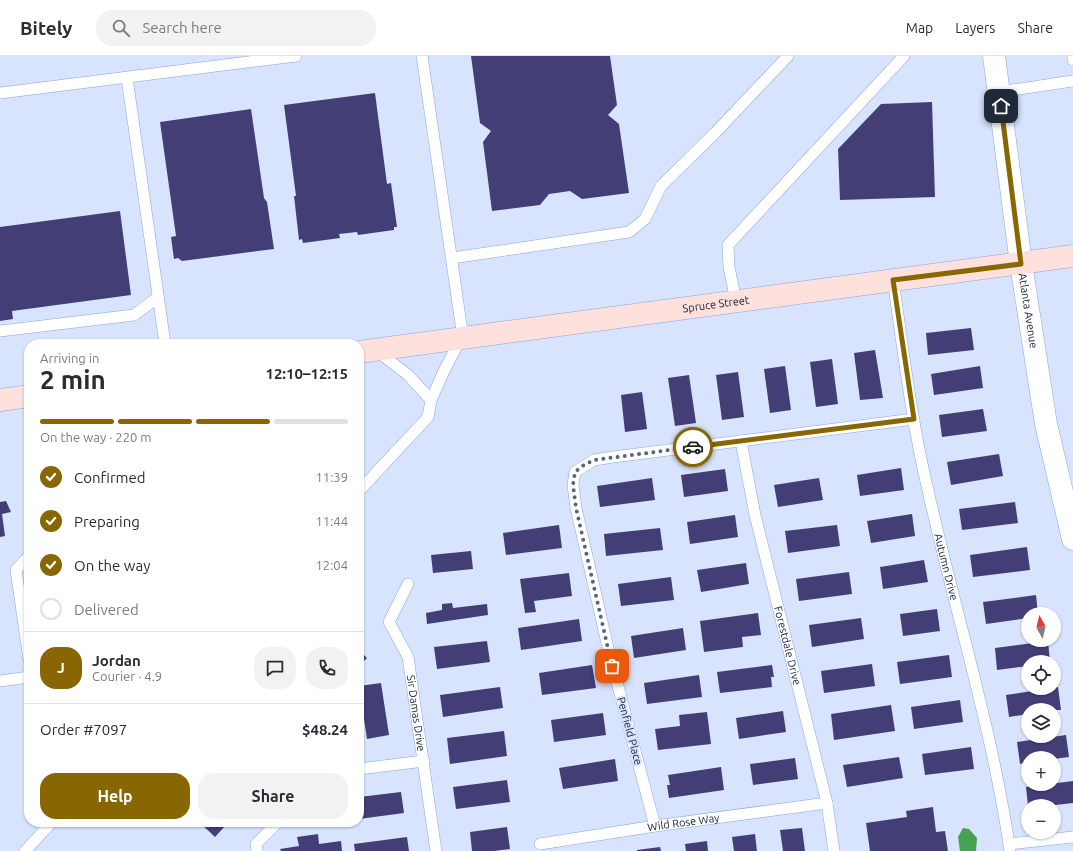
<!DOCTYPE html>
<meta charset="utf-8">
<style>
:root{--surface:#fff;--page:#f2f2f3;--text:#2b2b33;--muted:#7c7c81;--line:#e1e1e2;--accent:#886702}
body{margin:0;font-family:Ubuntu,sans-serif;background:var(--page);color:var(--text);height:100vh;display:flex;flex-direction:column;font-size:15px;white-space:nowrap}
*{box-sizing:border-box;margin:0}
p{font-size:13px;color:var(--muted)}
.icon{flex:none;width:22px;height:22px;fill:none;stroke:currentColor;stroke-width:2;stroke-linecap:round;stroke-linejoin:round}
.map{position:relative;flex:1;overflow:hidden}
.details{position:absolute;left:24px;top:283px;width:340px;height:488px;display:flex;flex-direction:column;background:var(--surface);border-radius:16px;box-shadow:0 1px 3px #0004}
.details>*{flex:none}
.needle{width:26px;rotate:352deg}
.fabs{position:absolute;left:1021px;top:551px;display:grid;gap:8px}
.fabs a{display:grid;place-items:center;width:40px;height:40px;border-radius:50%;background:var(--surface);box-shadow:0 1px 3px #0004;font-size:20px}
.pin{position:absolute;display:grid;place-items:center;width:34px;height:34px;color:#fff;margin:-17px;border-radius:8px;box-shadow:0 2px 6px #0006}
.courier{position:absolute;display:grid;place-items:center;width:40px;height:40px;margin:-20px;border:3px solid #886702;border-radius:50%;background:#fff;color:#222;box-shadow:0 1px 5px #0007}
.overview em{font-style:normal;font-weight:700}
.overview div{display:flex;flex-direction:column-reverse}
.overview{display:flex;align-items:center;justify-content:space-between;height:68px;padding:0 16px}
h1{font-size:26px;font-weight:700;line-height:30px}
.bar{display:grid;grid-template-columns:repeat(4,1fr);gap:6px 4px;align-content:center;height:48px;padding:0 16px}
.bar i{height:5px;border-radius:3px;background:var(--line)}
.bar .on{background:var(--accent)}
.bar p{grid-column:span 4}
.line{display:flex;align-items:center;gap:10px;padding:0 16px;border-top:1px solid var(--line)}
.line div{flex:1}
.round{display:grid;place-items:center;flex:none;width:42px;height:42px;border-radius:16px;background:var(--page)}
ol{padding:0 16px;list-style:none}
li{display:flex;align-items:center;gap:12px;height:44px}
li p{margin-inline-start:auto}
li .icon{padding:4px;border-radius:50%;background:var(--accent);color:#fff;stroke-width:4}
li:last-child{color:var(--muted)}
li i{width:22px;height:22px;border:2px solid var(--line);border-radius:50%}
.button{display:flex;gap:8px;margin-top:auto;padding:8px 16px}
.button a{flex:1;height:46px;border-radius:16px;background:var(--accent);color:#fff;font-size:16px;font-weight:700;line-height:46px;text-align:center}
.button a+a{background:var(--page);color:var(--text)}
header{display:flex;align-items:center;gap:24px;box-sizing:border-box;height:56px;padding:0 20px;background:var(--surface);border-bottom:1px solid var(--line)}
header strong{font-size:19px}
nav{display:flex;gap:22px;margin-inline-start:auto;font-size:14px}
.search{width:280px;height:36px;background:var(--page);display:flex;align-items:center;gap:10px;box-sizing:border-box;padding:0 14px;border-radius:16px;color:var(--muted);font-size:15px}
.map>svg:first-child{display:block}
</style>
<header>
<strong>Bitely</strong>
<div class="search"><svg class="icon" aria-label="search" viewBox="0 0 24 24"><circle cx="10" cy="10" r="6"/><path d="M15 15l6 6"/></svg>Search here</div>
<nav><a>Map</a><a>Layers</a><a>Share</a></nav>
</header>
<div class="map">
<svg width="1073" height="795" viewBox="0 0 1073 795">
<rect width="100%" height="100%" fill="#d8e4fd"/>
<polygon fill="#47a152" points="963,772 969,773 977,782 976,795 960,795 958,781"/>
<g fill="#443e77">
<polygon points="471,0 610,0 617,49 608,59 619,68 629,137 582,143 570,135 549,138 540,149 492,155 483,86 491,75 480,67"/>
<polygon points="375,37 387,128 391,127 397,171 394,171 394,174 358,179 357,176 339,178 340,182 303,187 302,183 299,184 294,140 296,140 284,49"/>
<polygon points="932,46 935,141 840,144 838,93 881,48"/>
<polygon points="251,53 264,142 267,146 274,193 182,205 178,202 174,203 171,181 176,180 160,66"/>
<polygon points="120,155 131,239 12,255 13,263 0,265 0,171"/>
<polygon points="971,272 974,294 928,299 926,277"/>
<polygon points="875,294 883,342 860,344 854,297"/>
<polygon points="832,303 838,348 816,351 810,306"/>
<polygon points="785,310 791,354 770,357 764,313"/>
<polygon points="980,310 983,332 934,339 931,318"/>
<polygon points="738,316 744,361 722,364 716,319"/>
<polygon points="689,319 696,367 675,370 668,322"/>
<polygon points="642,336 647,373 625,376 621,339"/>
<polygon points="983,353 987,375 942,381 939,359"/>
<polygon points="999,398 1003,420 951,429 947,406"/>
<polygon points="901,412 904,434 860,440 857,419"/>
<polygon points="725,413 728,435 684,441 681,419"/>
<polygon points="652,422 655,444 600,451 597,430"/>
<polygon points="819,422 823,444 778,451 774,429"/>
<polygon points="6,445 11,456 2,458 5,480 0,481 0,446"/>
<polygon points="1015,446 1018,467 962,474 959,453"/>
<polygon points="912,458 915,480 871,487 867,465"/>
<polygon points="735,459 738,481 690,488 687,466"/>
<polygon points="559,469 562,492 506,499 503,477"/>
<polygon points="837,469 840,490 788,497 785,475"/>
<polygon points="660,472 663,494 606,500 604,478"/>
<polygon points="1027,491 1030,514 973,521 970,499"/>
<polygon points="471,495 473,513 433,517 431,499"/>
<polygon points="924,504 928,526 883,533 880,511"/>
<polygon points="746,507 749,528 701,536 697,514"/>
<polygon points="849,516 852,538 799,545 796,523"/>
<polygon points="569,517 572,540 534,545 536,556 525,557 520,523"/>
<polygon points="671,521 674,544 621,550 618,528"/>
<polygon points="1036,539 1038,558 1028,558 1028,562 986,568 983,546"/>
<polygon points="452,547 453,552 487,548 488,559 427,568 426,557 442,554 442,548"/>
<polygon points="937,553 940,575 903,580 900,558"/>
<polygon points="758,557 761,579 742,581 743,591 704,596 700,565"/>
<polygon points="861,562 864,583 812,591 809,569"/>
<polygon points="579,563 582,585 521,594 518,572"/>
<polygon points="683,572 686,594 634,602 631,580"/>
<polygon points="487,585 490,606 437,613 434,591"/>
<polygon points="1048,585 1050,606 1028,606 1028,610 997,614 995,592"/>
<polygon points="359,594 367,602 359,610"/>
<polygon points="949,599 952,621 900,628 897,606"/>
<polygon points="872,608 875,630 824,637 821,615"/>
<polygon points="592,609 596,632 542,639 539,617"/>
<polygon points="772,609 774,621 771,621 772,631 720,637 717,616"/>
<polygon points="699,619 702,641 647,648 644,627"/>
<polygon points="381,627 389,679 367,683 359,630"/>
<polygon points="500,631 503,652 443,661 440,639"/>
<polygon points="1058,631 1061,654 1028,654 1028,658 1009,661 1006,639"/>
<polygon points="960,644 963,666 914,673 911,651"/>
<polygon points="891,649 895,675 834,684 831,658"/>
<polygon points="783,655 786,676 739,683 736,662"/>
<polygon points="707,656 711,688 658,694 655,673 680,670 679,659"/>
<polygon points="603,657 606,679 554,686 551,664"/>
<polygon points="504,675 507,700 450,708 447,682"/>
<polygon points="1066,679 1069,701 1054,703 1028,702 1028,706 1020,708 1017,686"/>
<polygon points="971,691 974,713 925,719 922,698"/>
<polygon points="899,701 903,722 847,731 843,709"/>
<polygon points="795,702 798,723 753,729 750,708"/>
<polygon points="615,703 618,725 563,733 559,712"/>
<polygon points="721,711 724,734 669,742 667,729 670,729 668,719"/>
<polygon points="507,724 510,746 456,753 453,731"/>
<polygon points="1073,725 1073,747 1047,750 1028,750 1026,731"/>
<polygon points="401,736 404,757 359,763 359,741"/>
<polygon points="933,751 936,776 945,775 948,795 870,795 866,767 907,761 906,755"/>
<polygon points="199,766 223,766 226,769 215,781"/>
<polygon points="507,771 510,793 494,795 472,795 470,776"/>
<polygon points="802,772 805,795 783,795 780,774"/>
<polygon points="318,778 319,788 341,785 342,795 281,795 280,793 299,790 297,781"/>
<polygon points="755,778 757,795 734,795 732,781"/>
<polygon points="407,781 409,795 355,795 354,788"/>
<polygon points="707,785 708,795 686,795 685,788"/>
<polygon points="660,791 661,795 637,795 637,794"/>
</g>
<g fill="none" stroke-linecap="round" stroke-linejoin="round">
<defs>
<g id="lane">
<polyline points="422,0 463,282"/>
<polyline points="1073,0 1073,4"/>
<polyline points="127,22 165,288"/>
<polyline points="999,36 1073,25"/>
<polyline points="0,37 296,0"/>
<polyline points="452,202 629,176 645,163 661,130 716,76 788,0"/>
<path id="s1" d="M893 224C903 292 911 362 927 430 954 552 992 671 1010 795"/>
<polyline points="736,245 729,211 728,189 904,0"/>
<polyline points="0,275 134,259 157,242"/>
<polyline points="377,295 408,319 431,344"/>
<path id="s2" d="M741 385 755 459 827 747 834 795"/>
<polyline points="359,435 428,361 431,344 444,315 461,282"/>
<polyline points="29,500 16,514 29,604"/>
<path id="s3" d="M408 528 389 566 408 601 436 795"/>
<polyline points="0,625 29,621"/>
<polyline points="359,713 424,705"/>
<polyline points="655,770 609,596 576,452 573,429 575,416 594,404 613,401 914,363"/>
<path id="s4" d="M540 788 655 770 827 747"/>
<polyline points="1009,788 1073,781"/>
<polyline points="25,795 52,766"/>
<polyline points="257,795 256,788 278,766"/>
</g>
<g id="street">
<path id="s5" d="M994 0 1021 208 1046 368 1073 483"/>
</g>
<g id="secondary">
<path id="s6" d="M359 296 1073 200"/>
<polyline points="0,344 29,340"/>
</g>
</defs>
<use href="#lane" stroke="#8aa4e1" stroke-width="12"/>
<use href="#street" stroke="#8aa4e1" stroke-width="23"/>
<use href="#secondary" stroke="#8aa4e1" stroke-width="23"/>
<use href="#lane" stroke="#fff" stroke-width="11"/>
<use href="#street" stroke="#fff" stroke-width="22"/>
<use href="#secondary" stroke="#fee0dd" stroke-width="22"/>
</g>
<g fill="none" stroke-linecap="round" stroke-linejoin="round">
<polyline stroke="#5a647c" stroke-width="4" stroke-dasharray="0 7.2" points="612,610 576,452 573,429 575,416 584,409 594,404 693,391"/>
<polyline stroke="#886702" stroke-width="5" points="693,391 914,363 893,224 1021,208 1001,50"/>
</g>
<g text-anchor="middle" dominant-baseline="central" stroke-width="4" stroke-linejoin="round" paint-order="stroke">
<g font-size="11" fill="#161f36" stroke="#d8e4fd">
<text stroke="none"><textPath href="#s6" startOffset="360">Spruce Street</textPath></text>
<text stroke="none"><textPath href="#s5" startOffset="257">Atlanta Avenue</textPath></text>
<text stroke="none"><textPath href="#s1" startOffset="292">Autumn Drive</textPath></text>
<text stroke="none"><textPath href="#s2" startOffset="210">Forestdale Drive</textPath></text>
<text stroke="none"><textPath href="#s3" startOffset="139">Sir Damas Drive</textPath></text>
<text transform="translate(630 675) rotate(75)">Penfield Place</text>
<text stroke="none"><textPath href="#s4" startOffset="145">Wild Rose Way</textPath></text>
</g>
</g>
</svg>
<div class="fabs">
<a><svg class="needle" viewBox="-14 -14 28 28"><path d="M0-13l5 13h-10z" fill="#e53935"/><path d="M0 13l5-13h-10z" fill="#7c7c81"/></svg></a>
<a><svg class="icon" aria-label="locate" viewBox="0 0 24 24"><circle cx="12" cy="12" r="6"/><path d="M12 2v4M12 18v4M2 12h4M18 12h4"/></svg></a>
<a><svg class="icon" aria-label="layers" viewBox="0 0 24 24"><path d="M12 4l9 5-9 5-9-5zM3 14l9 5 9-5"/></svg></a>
<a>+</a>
<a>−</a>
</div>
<div class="pin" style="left:612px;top:610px;background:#ea580c"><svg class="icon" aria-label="bag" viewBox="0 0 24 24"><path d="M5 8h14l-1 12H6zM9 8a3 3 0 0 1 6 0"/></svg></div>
<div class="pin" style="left:1001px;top:50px;background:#1f2937"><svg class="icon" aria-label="home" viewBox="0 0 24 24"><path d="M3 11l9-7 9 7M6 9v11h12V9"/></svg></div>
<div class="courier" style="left:693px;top:391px"><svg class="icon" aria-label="car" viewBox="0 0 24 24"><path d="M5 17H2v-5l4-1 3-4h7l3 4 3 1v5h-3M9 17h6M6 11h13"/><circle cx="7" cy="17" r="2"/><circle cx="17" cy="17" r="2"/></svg></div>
<section class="details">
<div class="overview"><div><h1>2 min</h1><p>Arriving in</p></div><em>12:10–12:15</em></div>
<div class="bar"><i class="on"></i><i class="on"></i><i class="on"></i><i></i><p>On the way · 220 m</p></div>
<ol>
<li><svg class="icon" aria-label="check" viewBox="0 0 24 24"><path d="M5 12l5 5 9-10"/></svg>Confirmed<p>11:39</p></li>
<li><svg class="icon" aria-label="check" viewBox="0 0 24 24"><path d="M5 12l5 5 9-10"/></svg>Preparing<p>11:44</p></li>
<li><svg class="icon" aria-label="check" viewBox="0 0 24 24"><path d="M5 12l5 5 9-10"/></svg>On the way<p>12:04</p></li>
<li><i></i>Delivered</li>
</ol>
<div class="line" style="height:72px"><b class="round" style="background:var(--accent);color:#fff">J</b><div><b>Jordan</b><p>Courier · 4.9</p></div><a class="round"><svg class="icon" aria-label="chat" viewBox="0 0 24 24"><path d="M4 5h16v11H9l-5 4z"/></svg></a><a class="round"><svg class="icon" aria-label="phone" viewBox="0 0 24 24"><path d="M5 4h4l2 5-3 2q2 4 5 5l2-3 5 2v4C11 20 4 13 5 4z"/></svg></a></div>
<div class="line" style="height:52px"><div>Order #7097</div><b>$48.24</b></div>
<div class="button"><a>Help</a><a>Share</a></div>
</section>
</div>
